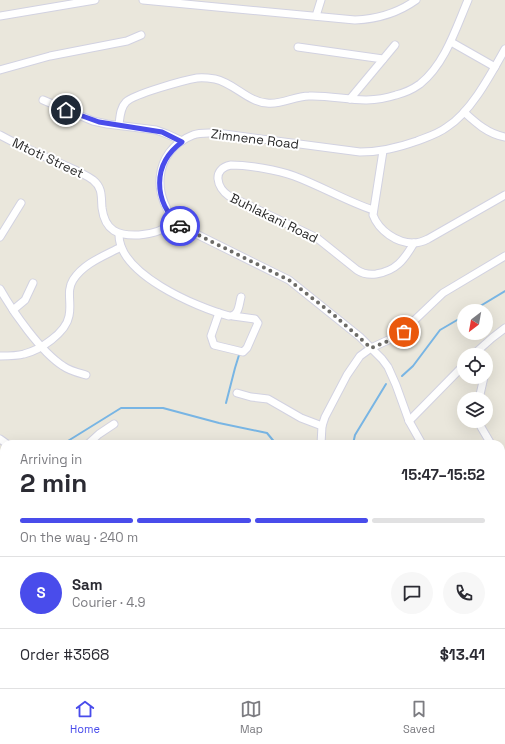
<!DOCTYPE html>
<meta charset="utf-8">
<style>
:root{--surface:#fff;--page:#f7f7f7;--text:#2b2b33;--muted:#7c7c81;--line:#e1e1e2;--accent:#494ceb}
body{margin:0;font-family:"Space Grotesk",sans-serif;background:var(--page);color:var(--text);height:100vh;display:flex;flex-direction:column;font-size:15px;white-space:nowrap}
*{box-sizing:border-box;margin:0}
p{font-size:13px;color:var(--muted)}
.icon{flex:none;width:22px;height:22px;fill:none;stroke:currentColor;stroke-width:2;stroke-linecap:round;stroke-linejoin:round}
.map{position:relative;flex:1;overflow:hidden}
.side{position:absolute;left:0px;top:440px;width:505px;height:248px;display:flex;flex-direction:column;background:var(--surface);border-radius:12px 12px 0 0;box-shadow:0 4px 16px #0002}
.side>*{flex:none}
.needle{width:26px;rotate:211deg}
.fabs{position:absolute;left:457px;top:304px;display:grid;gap:8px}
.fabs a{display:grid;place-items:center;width:36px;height:36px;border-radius:50%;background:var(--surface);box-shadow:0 4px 16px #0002;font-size:20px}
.pin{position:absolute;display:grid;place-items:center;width:34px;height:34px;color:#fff;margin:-17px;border:2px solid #fff;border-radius:50%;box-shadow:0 1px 4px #0007}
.courier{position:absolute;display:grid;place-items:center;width:40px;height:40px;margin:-20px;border:3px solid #494ceb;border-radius:50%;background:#fff;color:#222;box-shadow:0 1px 5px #0007}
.head em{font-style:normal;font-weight:600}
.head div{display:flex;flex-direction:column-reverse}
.head{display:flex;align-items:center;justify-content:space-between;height:68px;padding:0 20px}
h1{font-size:26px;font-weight:600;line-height:30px}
.bar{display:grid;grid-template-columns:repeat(4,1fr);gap:6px 4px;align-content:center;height:48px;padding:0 20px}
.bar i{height:5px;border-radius:3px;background:var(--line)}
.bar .current{background:var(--accent)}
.bar p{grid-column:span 4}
.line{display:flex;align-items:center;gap:10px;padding:0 20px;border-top:1px solid var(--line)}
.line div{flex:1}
.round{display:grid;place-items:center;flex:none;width:42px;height:42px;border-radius:21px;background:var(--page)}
.menu{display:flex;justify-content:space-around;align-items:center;height:56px;border-top:1px solid var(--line);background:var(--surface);font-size:11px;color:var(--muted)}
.menu a{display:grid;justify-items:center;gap:2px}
.menu .current{color:var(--accent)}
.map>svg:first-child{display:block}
</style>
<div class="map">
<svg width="505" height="688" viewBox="0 0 505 688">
<rect width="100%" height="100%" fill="#eae7dc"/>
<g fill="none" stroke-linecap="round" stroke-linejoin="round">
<g stroke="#78b5e4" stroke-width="2">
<polyline points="472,311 505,291"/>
<polyline points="402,376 413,366 440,330 464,316"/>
<polyline points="226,403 235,368 239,355"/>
<polyline points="63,444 121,408 163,408 219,423 267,433 276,444"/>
<polyline points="353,444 355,435 386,384"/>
<polyline points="0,472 4,470"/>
<polyline points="501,570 505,571"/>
</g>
<g stroke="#78b5e4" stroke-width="11">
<polyline points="0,492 4,495"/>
<polyline points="0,599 4,594"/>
</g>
<defs>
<g id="minor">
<path d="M143 0 355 20C377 19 398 13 416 0"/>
<polyline points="0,16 95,0"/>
<polyline points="316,16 321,0"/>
<polyline points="451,42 495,67"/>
<polyline points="298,47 383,59"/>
<polyline points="0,70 50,56 127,41 141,35"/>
<polyline points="350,99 395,45"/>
<polyline points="43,100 93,121 107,124 156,130 167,134 182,141"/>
<path d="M464 112C476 123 488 134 505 137"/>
<path d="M119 125C120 117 120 108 126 102 134 94 185 80 197 78 203 77 209 78 215 79 234 83 248 102 267 103 282 105 294 96 309 96 341 95 362 106 396 95 404 93 413 89 420 84 445 64 456 28 468 0"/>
<path d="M0 135C18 145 36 153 55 161 68 167 82 172 93 180 103 188 101 197 102 208 105 231 118 236 139 235 152 234 165 230 175 221"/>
<path d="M383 151 373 215C379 231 397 243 413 243 418 243 424 241 428 239L505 195"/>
<path d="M373 210C346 201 321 186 294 176 278 170 248 165 231 165 211 169 217 188 229 196L317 238 357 270C363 274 368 275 376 274 396 271 404 260 414 243"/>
<path d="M119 234C118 274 196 307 229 316 239 316 239 305 241 297"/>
<polyline points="0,237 21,203"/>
<path d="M0 289C13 312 41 352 63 366 70 371 79 373 86 375"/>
<polyline points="13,310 25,300 33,283"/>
<polyline points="219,313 211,336 214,345 243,352 247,348 258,323 255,319 233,316"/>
<polyline points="473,355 492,338 505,328"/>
<path d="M0 356C8 356 17 356 24 354 40 350 66 333 69 316 72 303 66 291 73 280 84 263 104 256 121 247"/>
<polyline points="237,393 251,397 268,399 301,418 322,426"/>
<polyline points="479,399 484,377"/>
<polyline points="409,421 464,365"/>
<polyline points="480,421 481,427 491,444"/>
<polyline points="0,439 7,444"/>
<polyline points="88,444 99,434 114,424"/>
<polyline points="321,444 322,426 325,417 347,375 360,356 371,348 399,335 443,293 505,256"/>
<path d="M422 444 409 421 396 385 388 367 382 359 360 337 289 280 180 226C151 199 152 151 193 135 200 132 209 133 217 133L360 152C381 152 397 148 417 141 427 137 438 134 447 127 471 112 491 74 505 49"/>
<polyline points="501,455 505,459"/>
<polyline points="501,510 505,511"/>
<polyline points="501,587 505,589"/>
<polyline points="215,684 215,688"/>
<polyline points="293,684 297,688"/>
<polyline points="375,684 382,688"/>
<polyline points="53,688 55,684"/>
<polyline points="285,688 285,684"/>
<polyline points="330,688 333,684"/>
<polyline points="497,688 505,680"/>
</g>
</defs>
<use href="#minor" stroke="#d2d2e1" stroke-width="9"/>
<use href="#minor" stroke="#fff" stroke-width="7"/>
</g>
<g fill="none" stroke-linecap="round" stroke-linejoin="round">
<polyline stroke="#6d6c68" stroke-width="4" stroke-dasharray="0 7.2" points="180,226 289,280 334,315 371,348 393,339 404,332"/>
<path stroke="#494ceb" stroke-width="5" d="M66 110 99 122 162 132 182 142C152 164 153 201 180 226"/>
</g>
<g text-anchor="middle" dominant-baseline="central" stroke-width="4" stroke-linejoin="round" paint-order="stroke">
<g font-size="13" fill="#292929" stroke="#fff">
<text transform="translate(255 139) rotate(7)">Zimnene Road</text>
<text transform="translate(48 158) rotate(25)">Mtoti Street</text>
<text transform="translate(274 218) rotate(26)">Buhlakani Road</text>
</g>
</g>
</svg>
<div class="fabs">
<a><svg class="needle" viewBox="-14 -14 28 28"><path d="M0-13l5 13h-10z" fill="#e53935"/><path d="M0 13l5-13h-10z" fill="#7c7c81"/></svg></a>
<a><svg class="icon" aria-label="locate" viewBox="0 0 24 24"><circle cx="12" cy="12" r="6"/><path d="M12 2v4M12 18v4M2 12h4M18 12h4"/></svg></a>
<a><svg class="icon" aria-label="layers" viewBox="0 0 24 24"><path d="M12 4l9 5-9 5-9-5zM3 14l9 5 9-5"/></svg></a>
</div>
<div class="pin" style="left:404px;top:332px;background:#ea580c"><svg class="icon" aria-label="bag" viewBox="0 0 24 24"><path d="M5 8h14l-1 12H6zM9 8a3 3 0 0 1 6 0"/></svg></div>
<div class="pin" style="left:66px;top:110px;background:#1f2937"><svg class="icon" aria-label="home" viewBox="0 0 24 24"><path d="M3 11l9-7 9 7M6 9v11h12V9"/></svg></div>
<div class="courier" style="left:180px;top:226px"><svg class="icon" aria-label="car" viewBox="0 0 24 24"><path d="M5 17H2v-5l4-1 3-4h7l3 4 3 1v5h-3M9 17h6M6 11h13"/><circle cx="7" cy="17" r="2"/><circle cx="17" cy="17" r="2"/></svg></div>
<section class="side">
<div class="head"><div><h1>2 min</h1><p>Arriving in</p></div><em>15:47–15:52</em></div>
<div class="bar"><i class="current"></i><i class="current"></i><i class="current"></i><i></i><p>On the way · 240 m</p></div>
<div class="line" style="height:72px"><b class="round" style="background:var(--accent);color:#fff">S</b><div><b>Sam</b><p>Courier · 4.9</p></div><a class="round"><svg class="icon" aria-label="chat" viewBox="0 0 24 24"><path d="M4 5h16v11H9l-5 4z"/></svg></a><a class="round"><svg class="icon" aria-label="phone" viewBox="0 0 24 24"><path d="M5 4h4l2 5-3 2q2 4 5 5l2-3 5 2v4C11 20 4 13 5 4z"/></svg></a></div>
<div class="line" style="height:52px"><div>Order #3568</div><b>$13.41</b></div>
</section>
</div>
<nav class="menu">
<a class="current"><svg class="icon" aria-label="home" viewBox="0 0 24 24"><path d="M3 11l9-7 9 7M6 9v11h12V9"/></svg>Home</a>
<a><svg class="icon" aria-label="map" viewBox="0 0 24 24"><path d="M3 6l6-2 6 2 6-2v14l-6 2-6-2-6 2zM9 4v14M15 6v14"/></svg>Map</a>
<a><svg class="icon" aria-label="saved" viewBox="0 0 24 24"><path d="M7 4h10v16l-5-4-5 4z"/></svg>Saved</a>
</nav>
